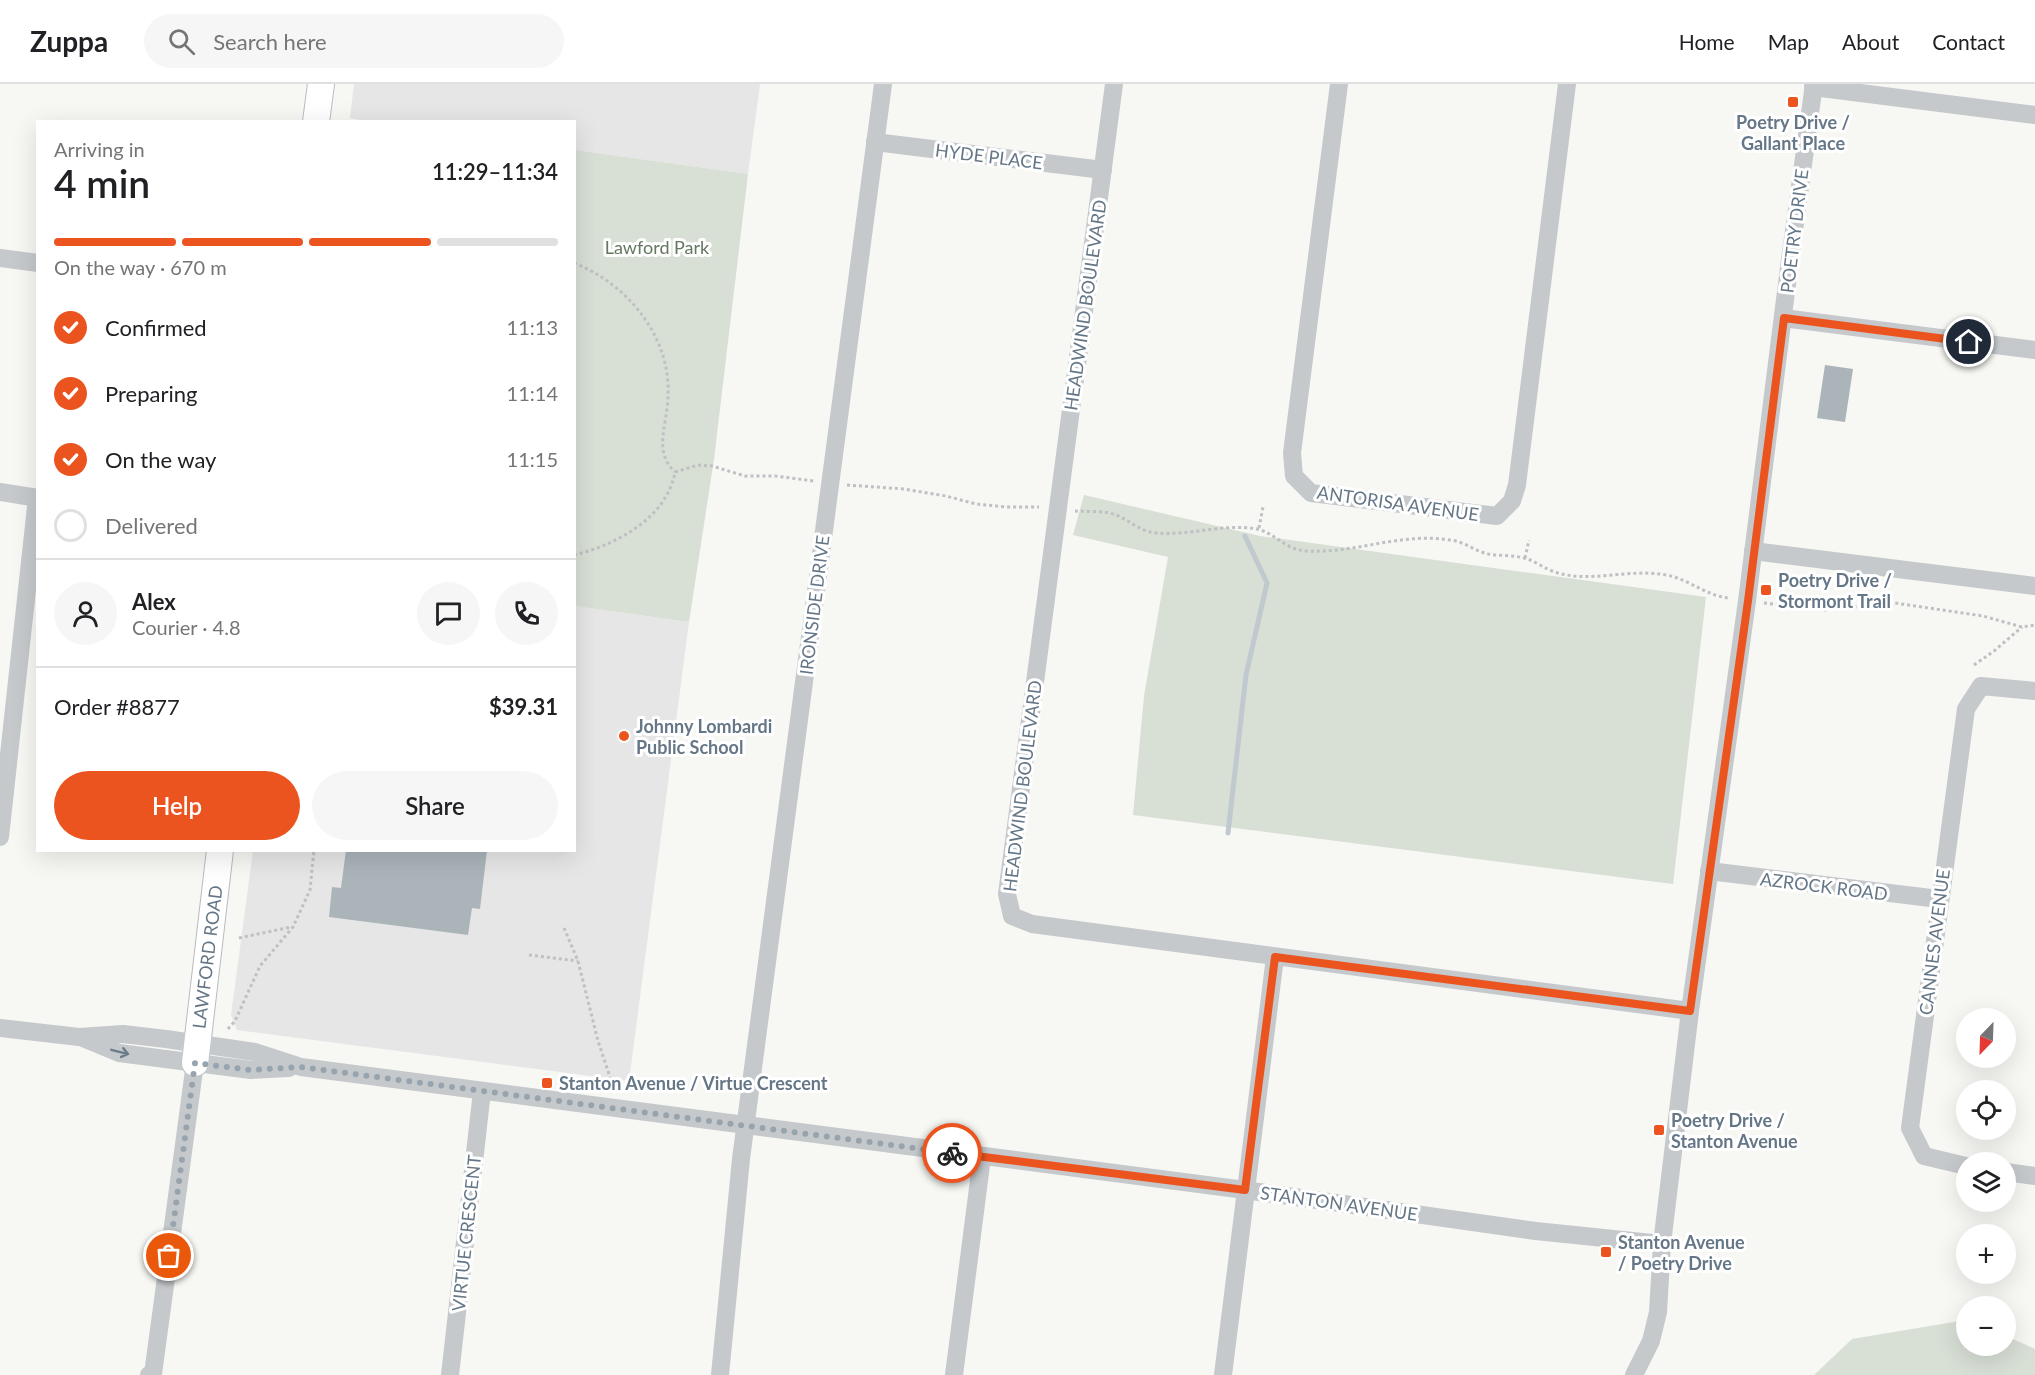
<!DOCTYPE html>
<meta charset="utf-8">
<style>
:root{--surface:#fff;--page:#f6f6f6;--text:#202124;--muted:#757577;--line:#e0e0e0;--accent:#ec541f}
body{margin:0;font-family:Lato,sans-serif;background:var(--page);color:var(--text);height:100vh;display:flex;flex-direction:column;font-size:22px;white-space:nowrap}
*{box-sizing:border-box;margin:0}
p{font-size:20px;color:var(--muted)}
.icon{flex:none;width:33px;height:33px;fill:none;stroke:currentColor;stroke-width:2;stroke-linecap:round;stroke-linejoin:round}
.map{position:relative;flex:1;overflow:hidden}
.sheet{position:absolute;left:36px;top:36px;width:540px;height:732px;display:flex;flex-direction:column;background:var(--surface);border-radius:0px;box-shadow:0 6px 24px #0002}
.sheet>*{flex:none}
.needle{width:39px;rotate:203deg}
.buttons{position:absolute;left:1956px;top:924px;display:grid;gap:12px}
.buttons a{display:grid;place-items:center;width:60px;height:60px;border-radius:50%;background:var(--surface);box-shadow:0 6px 24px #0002;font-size:30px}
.pin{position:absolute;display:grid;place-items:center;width:51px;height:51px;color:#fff;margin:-26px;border:3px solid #fff;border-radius:50%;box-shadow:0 2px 6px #0007}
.courier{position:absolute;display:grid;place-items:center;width:60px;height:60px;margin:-30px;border:4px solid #ec541f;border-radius:50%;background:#fff;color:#222;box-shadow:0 2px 8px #0007}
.headline em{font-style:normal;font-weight:600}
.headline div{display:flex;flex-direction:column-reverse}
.headline{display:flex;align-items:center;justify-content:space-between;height:102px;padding:0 18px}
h1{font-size:39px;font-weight:600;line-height:45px}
.bar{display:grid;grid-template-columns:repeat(4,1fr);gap:9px 6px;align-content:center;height:72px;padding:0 18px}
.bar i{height:8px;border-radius:4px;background:var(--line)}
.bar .on{background:var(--accent)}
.bar p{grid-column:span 4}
.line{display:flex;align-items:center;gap:15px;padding:0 18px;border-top:2px solid var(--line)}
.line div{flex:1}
.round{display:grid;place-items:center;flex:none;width:63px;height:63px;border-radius:32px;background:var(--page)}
ol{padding:0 18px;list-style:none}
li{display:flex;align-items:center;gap:18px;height:66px}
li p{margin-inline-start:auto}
li .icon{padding:6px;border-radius:50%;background:var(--accent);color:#fff;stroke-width:4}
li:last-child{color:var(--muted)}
li i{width:33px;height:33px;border:3px solid var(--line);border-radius:50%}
.action{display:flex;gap:12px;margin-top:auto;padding:12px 18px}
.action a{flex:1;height:69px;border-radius:36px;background:var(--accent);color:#fff;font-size:24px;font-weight:600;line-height:69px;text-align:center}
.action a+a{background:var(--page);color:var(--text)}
header{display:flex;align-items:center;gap:36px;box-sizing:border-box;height:84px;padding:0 30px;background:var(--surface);border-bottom:2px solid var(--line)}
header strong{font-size:28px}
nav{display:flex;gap:33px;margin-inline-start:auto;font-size:21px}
.search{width:420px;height:54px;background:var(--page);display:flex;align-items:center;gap:15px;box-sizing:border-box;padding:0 21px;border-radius:33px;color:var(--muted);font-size:22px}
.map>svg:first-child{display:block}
</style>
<header>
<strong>Zuppa</strong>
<div class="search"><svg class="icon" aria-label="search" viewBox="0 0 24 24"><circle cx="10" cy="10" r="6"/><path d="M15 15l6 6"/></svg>Search here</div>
<nav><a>Home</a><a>Map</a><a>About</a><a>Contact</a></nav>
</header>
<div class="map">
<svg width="2035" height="1291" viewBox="0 0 2035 1291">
<rect width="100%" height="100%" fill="#f7f7f4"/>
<g fill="#e5e6e5">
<polygon points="354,0 760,0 748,90 575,66 574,38 372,38 350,34"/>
<polygon points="575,522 689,538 629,997 237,946 231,931 253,767 574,766"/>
</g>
<g fill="#d8dfd5">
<polygon points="575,66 748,90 714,375 689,538 575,522"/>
<polygon points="1084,411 1260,452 1706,513 1673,800 1133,731 1144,612 1168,473 1073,451"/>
<polygon points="1966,1236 1966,1262 2006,1262 2006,1252 2035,1265 2035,1291 1814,1291 1852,1255"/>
</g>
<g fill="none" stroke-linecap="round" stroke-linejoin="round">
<polyline stroke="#bfc9ce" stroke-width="5" points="1228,749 1246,591 1267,499 1245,452"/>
</g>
<g fill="#abb4b9">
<polygon points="1825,281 1853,285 1845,338 1817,334"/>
<polygon points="346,766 487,766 480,825 472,824 468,851 329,833 332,803 341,804"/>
</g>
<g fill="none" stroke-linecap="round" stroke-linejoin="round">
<defs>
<g id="secondary">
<polyline points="316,38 321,0"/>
<polyline points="195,979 220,766"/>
</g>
</defs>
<use href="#secondary" stroke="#b7bcc1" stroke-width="28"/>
<g stroke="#bec1c3" stroke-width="3" stroke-dasharray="3 3" stroke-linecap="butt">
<path d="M574 179C628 200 672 254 668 314 667 341 653 368 675 388"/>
<polyline points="847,401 904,405 946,412 976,420 1007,423 1039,423"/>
<path d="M1075 427C1088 428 1104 426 1116 431 1131 437 1140 448 1157 449 1190 452 1224 439 1257 445 1273 448 1286 466 1306 467 1354 470 1401 448 1450 456 1463 457 1475 467 1488 470 1500 472 1513 471 1524 474 1536 477 1546 486 1558 489 1593 499 1630 484 1666 491 1689 495 1706 512 1729 514"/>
<polyline points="1259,444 1263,423"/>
<path d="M574 471C616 461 667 434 675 388L698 381 712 382 745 392H775L814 397"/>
<polyline points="1525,474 1529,456"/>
<polyline points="1764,519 1825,526 1895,519 1983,532 2022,543 2035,541"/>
<polyline points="1974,581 1994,567 2022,543"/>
<polyline points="564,844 578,877 598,957 611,996"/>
<polyline points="239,854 291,843"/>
<polyline points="529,871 578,877"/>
<polyline points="228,945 235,937 260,882 293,843 310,806 314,766"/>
</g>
<g stroke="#c5c9cc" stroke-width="18">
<polyline points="1114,0 1007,810 1012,832 1032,840 1690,927"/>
<polyline points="1339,0 1292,369 1294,392 1311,409 1497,432 1512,417 1517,401 1567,0"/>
<polyline points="1813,3 2035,31"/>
<polyline points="875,58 1103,86"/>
<polyline points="0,174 38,179"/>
<polyline points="1783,234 2035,266"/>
<polyline points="0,408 38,414"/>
<polyline points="1753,467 2035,502"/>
<polyline points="0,753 37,414"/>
<polyline points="1709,787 1939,815"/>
<polyline points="0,944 79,953 123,950 166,955 255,968 301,983 1245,1106 1536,1147 1662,1160"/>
<polyline points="83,954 119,969 251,986 289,984"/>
<polyline points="1966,1082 1924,1072 1910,1044 1966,625 1981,602 2035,607"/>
<polyline points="2006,1088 2035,1092"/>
<polyline points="149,1291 153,1290 195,979"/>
<polyline points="450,1291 482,1007"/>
<polyline points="720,1291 741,1075 883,0"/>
<polyline points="954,1291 982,1073"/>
<polyline points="1223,1291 1275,873"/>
<polyline points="1634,1291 1651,1257 1658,1228 1662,1160 1690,927 1747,517 1790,176 1814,0"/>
</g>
<use href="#secondary" stroke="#fff" stroke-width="26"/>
</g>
<defs><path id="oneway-shaft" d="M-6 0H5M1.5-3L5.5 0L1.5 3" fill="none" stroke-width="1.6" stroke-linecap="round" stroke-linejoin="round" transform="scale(1.5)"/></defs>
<use stroke="#6a7b8a" href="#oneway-shaft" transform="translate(120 968) rotate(14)"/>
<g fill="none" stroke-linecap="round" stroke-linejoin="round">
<polyline stroke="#98a4ad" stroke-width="6" stroke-dasharray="0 10.8" points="169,1172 195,979 251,986 301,983 952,1069"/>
<polyline stroke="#ec541f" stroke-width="8" points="952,1069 1245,1106 1275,873 1690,927 1748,517 1784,234 1969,258"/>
</g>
<g fill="#ec541f" stroke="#fff" stroke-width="2">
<rect x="1787" y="12" width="12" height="12" rx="3"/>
<rect x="1760" y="500" width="12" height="12" rx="3"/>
<circle cx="624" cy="652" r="6"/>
<rect x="541" y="993" width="12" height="12" rx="3"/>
<rect x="1653" y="1040" width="12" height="12" rx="3"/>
<rect x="1600" y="1162" width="12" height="12" rx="3"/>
</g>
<g text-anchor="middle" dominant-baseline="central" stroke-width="6" stroke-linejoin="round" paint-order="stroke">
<g font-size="18" font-weight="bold" fill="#657787" stroke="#fff" text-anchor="start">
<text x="1793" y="38" text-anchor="middle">Poetry Drive /<tspan x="1793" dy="21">Gallant Place</tspan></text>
<text x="1778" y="496">Poetry Drive /<tspan x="1778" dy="21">Stormont Trail</tspan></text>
<text x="636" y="642">Johnny Lombardi<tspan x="636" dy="21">Public School</tspan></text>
<text x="559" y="999">Stanton Avenue / Virtue Crescent</text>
<text x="1671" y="1036">Poetry Drive /<tspan x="1671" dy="21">Stanton Avenue</tspan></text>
<text x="1618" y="1158">Stanton Avenue<tspan x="1618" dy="21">/ Poetry Drive</tspan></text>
</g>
<g font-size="18" fill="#657787" stroke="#fff">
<text transform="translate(989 72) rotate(7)">HYDE PLACE</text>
<text transform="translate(1794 147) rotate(-83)">POETRY DRIVE</text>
<text transform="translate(1085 221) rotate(-82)">HEADWIND BOULEVARD</text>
<text transform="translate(1398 419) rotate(8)">ANTORISA AVENUE</text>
<text transform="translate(814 521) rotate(-83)">IRONSIDE DRIVE</text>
<text transform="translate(1022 702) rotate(-83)">HEADWIND BOULEVARD</text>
<text transform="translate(1824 802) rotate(7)">AZROCK ROAD</text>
<text transform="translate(1934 858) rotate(-83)">CANNES AVENUE</text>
<text transform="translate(207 873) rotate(-83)">LAWFORD ROAD</text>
<text transform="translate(1339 1119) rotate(8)">STANTON AVENUE</text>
<text transform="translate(466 1149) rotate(-84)">VIRTUE CRESCENT</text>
</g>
<g font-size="18" fill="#647860" stroke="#fff">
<text x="657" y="163">Lawford Park</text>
</g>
</g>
</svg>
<div class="buttons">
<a><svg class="needle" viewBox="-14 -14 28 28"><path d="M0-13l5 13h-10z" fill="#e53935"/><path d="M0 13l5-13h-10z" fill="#757577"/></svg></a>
<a><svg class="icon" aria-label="locate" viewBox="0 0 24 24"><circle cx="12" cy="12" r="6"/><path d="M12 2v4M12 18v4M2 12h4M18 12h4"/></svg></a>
<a><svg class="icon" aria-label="layers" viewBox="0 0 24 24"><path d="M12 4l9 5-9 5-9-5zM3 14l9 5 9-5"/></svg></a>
<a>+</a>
<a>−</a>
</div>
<div class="pin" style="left:169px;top:1172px;background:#ea580c"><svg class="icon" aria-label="bag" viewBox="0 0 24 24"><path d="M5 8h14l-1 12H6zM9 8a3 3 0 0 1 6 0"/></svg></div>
<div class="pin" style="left:1969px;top:258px;background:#1f2937"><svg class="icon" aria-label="home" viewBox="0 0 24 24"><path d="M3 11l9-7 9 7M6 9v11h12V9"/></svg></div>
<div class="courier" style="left:952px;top:1069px"><svg class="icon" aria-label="bike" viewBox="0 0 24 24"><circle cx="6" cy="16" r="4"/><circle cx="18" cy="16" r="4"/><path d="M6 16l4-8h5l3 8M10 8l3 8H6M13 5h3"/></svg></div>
<section class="sheet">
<div class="headline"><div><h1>4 min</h1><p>Arriving in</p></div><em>11:29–11:34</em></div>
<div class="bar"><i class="on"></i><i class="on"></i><i class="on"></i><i></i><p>On the way · 670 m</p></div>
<ol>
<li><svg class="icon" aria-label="check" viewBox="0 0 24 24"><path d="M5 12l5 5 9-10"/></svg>Confirmed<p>11:13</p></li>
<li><svg class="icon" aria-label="check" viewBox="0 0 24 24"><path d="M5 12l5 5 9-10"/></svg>Preparing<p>11:14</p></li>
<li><svg class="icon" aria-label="check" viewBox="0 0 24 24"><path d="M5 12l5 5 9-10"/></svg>On the way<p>11:15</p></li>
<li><i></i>Delivered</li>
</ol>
<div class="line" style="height:108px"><a class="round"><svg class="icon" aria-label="person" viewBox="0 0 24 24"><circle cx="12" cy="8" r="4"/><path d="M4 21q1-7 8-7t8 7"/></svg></a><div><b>Alex</b><p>Courier · 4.8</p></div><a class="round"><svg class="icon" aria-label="chat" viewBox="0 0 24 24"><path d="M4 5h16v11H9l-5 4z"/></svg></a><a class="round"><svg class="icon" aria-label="phone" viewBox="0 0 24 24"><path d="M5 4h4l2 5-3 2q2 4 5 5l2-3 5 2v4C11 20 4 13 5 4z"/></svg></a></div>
<div class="line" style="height:78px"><div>Order #8877</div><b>$39.31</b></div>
<div class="action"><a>Help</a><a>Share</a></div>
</section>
</div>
